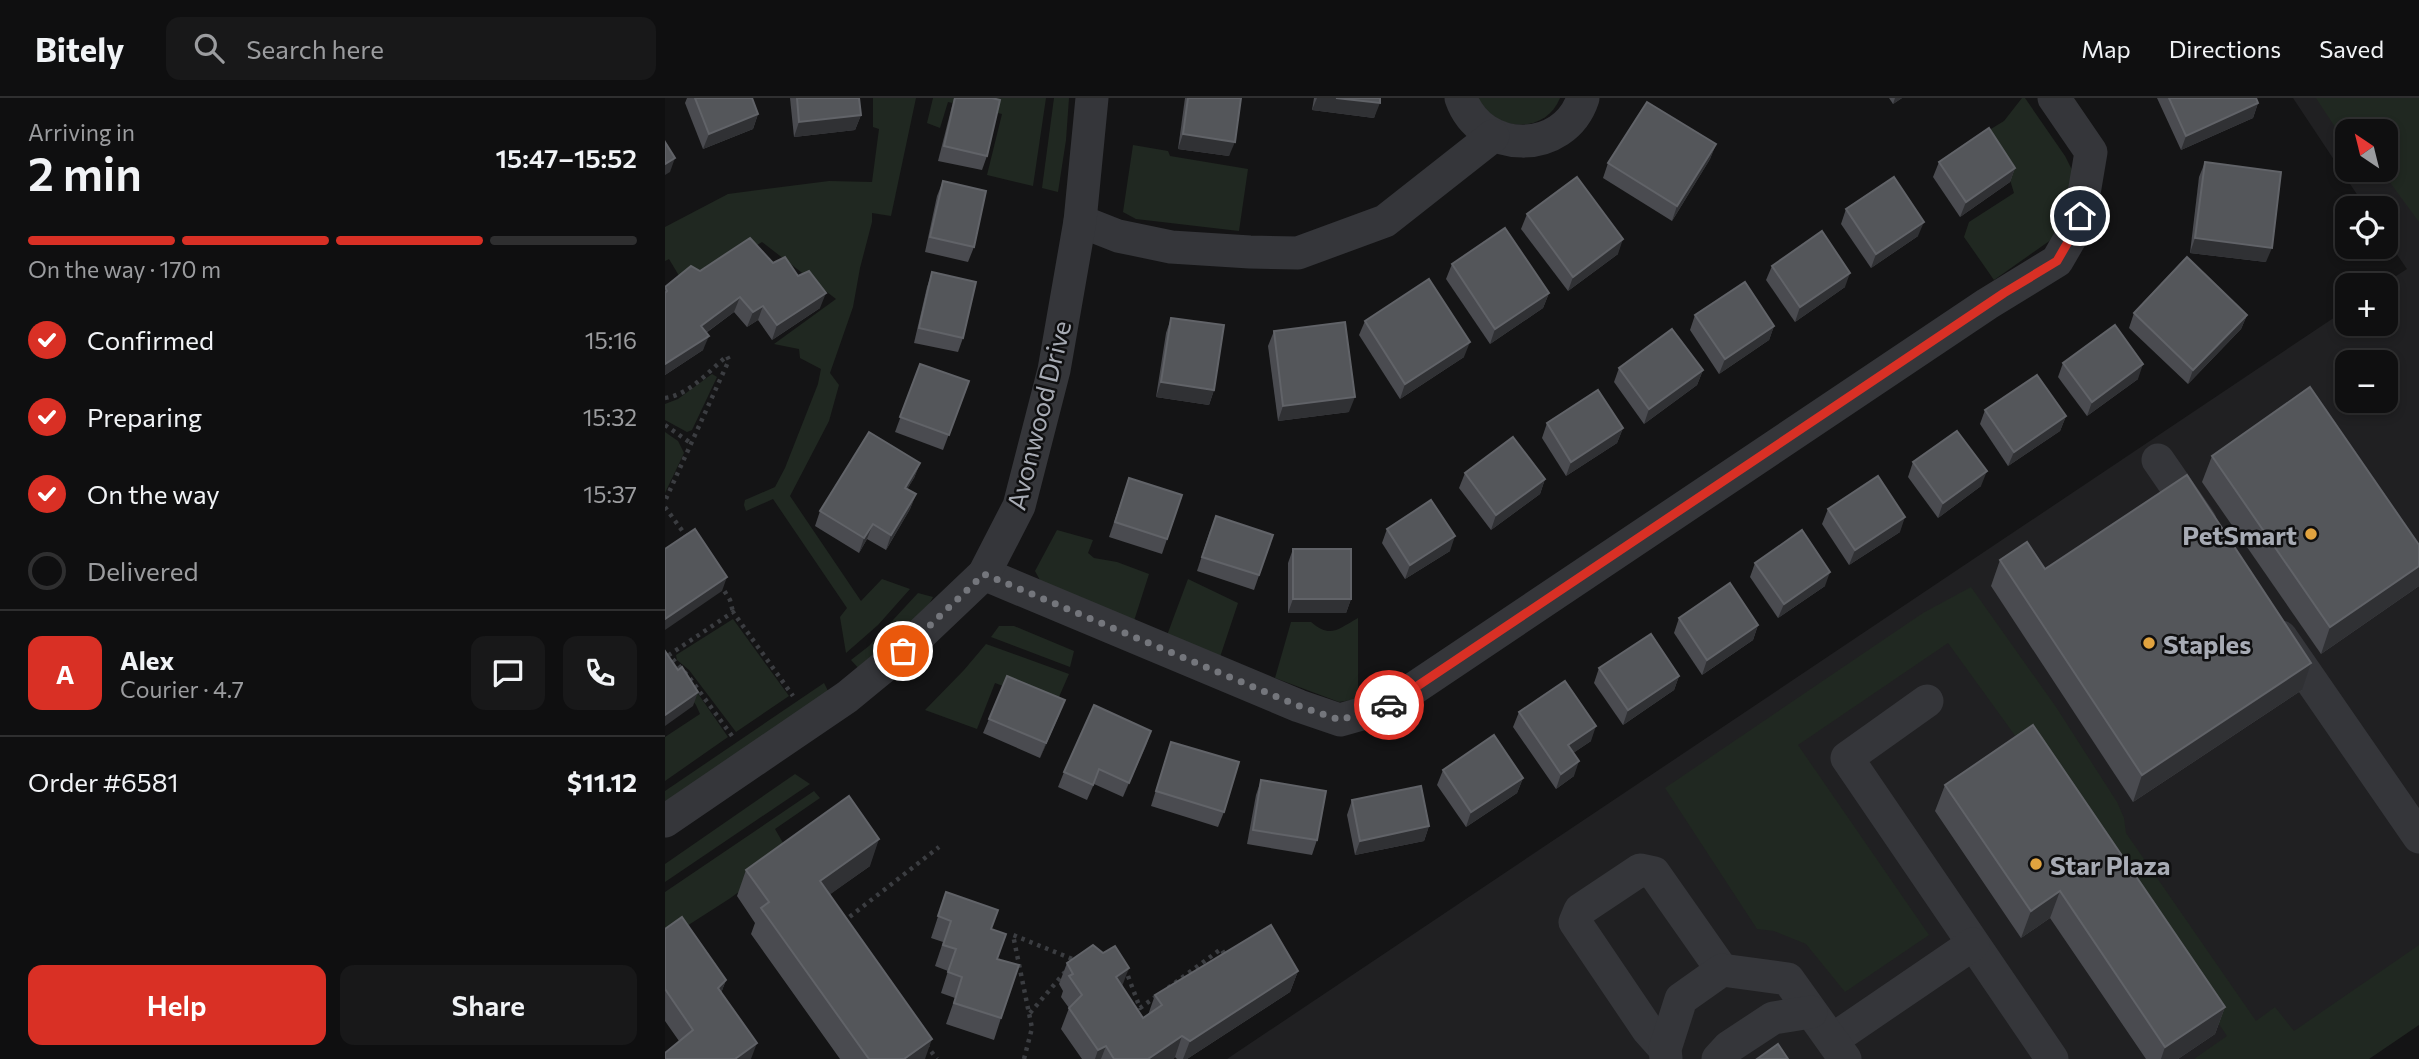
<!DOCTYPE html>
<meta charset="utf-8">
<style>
:root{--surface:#0f0f10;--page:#181819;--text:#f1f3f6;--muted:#9b9c9f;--line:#2f2f30;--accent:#d93025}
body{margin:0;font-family:Commissioner,sans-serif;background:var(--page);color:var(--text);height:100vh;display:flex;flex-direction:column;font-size:26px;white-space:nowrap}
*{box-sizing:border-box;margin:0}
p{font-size:23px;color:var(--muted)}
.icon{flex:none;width:38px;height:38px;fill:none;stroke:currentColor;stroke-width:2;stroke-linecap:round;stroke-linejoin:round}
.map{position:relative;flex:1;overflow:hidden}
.details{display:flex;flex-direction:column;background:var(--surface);width:665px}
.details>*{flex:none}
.needle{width:46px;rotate:325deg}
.tools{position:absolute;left:1670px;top:21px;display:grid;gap:14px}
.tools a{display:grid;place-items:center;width:63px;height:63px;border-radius:14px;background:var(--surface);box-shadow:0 4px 10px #0003,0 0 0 2px var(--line);font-size:35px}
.pin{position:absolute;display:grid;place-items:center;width:60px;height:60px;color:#fff;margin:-30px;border:4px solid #fff;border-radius:50%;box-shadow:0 2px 7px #0007}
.courier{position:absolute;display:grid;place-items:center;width:70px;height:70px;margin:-35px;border:5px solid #d93025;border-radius:50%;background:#fff;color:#222;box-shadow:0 2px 9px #0007}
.head em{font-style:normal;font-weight:600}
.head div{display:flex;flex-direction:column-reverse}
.head{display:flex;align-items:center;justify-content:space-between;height:119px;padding:0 28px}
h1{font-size:46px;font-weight:600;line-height:52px}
.bar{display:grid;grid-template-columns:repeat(4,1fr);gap:10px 7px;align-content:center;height:84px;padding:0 28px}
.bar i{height:9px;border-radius:5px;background:var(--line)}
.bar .on{background:var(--accent)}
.bar p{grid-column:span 4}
.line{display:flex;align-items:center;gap:18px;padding:0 28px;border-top:2px solid var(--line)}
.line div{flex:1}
.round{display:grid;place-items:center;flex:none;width:74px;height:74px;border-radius:14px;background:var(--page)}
ol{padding:0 28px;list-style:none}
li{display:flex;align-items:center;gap:21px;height:77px}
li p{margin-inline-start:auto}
li .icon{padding:7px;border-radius:50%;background:var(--accent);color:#fff;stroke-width:4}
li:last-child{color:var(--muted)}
li i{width:38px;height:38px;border:4px solid var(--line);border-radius:50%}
.primary-button{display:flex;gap:14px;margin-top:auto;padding:14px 28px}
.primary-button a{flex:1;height:80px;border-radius:14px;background:var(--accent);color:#fff;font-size:28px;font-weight:600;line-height:80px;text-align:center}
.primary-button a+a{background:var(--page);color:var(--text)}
header{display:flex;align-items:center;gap:42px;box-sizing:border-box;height:98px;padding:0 35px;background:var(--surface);border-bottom:2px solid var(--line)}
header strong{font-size:33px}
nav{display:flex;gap:38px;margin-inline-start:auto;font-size:24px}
.search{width:490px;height:63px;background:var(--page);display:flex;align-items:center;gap:18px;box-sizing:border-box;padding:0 24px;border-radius:14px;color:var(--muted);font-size:26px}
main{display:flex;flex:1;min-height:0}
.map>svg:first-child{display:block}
</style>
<header>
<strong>Bitely</strong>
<div class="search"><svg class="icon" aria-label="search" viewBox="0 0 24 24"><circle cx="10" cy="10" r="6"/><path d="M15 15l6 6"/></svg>Search here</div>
<nav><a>Map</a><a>Directions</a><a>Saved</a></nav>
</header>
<main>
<section class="details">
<div class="head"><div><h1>2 min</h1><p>Arriving in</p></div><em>15:47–15:52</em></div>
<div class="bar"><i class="on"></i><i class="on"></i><i class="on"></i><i></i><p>On the way · 170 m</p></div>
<ol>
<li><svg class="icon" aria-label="check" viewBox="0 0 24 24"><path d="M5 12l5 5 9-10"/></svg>Confirmed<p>15:16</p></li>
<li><svg class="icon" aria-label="check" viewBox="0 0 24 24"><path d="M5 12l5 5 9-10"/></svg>Preparing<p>15:32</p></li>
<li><svg class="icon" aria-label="check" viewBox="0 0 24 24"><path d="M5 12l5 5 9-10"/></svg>On the way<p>15:37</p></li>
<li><i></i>Delivered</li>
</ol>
<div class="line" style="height:126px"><b class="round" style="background:var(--accent);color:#fff">A</b><div><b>Alex</b><p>Courier · 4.7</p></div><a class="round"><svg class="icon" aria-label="chat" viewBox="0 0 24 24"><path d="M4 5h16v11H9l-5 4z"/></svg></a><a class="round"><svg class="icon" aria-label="phone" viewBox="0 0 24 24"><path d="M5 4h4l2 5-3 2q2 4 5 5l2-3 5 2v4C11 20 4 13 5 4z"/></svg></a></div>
<div class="line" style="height:91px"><div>Order #6581</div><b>$11.12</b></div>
<div class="primary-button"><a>Help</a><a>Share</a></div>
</section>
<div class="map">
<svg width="1754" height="961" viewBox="0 0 1754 961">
<rect width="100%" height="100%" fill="#141415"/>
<path fill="#202022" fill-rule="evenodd" d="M1628 0H1754V902L1667 961H562L1682 211V226H1720V187H1717L1742 171 1720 139V110H1701ZM1682 33H1720V72H1682ZM1682 264H1720V303H1682Z"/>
<g fill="#202821">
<polygon points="208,0 251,0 226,118 207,115 207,124 195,170 188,209 165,275 174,287 164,323 125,398 196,503 217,481 245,491 213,527 181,555 175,519 182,510 108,401 81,413 79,407 80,402 110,389 120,370 153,286 156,271 135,260 134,251 109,246 171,201 97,144 30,185 16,181 4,161 0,163 0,129 63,96 164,83 207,84 214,31 208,29"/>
<polygon points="268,0 381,0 368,88 322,77 337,16 283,4 275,30 262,25"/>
<polygon points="389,0 404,0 401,42 393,94 377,90"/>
<path d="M813 0H895C880 37 830 34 813 0Z"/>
<polygon points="1357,0 1360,0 1400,58 1410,78 1411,93 1390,139 1329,182 1299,139 1304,124 1349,95 1343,75 1316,37 1339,23"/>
<polygon points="1651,0 1754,0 1754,124 1716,72 1720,72 1720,33 1682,33 1682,36 1670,29"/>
<polygon points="468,47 503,53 505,58 583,71 574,133 471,121 458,114"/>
<polygon points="47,276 52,279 27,332 22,334 0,322 0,306 13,301"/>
<polygon points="0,334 13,343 19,355 0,395"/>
<polygon points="392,432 428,442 423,455 429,460 452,464 484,476 468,526 376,484 370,473"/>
<polygon points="523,481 573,505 555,559 501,540"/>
<polygon points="1306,489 1391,609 1452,704 1459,720 1461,735 1591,923 1610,909 1629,933 1754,847 1754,927 1704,961 1529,961 1562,938 1386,677 1359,650 1283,545 1133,647 1264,837 1180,894 1141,846 1109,833 1092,831 1000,690 1258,515"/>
<polygon points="253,495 268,499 262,510 197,574 186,562 204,548"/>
<path d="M693 520V601L674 604 610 580 626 524H646C666 541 673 531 693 520Z"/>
<polygon points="68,521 124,598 71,634 24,572 12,562 11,557"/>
<polygon points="334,528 349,528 409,553 405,569 326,539"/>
<polygon points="321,546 404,576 390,608 330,585 312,631 260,612 299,572"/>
<polygon points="159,585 166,599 0,712 0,693"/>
<polygon points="27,587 63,639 0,683 0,639 35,616 31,607 20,592"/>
<polygon points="130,676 145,686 0,784 0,766"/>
<polygon points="149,693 155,700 110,731 125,757 64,801 0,842 0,794"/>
</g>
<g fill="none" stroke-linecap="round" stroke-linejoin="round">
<g stroke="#3b3d41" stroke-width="4.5" stroke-dasharray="3.5 5" stroke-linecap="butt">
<path d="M0 300C24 297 44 273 62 258L64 262 0 403"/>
<polyline points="0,327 27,346"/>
<polyline points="0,409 24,442"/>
<polyline points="55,486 65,502 68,514"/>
<polyline points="67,638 24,579 4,557 68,514 128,598"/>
<polyline points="178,824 274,749"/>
<polyline points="460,870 475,910 493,897"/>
<polyline points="503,890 556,851 561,858"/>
<polyline points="365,915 400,874"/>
<polyline points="261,947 272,961"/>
<polyline points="359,961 367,930 348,837 410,862"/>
</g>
<g stroke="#35363a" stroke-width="33">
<path d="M796 0C816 57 899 58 918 0"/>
<polyline points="415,123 453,138 506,149 585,154 633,155 720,123 828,38"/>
<polyline points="1493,362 1535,423"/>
<polyline points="319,476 634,608 675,622 721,609 1322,206 1392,163 1414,125 1426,54 1389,0"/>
<polyline points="1616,539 1754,739"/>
<polyline points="1262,603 1182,660 1387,961"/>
<polyline points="0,723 182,599 238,553 319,476 354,408 389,272 415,123 427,0"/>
<polyline points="1167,942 1308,846"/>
<polyline points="1000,951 983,932 910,824 915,812 975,772 989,775 1057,872"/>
<polyline points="1001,961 1000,951 1016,901 1057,872 1123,881 1180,961"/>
<polyline points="1053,961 1064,949 1108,920 1146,914"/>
</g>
</g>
<g fill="#4a4b50">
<polygon points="22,0 87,0 93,16 88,31 38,51 20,5"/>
<polygon points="125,0 194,0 196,17 190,32 129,39"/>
<polygon points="289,0 327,0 322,58 317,72 273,63"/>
<polygon points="520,0 576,0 564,58 513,51"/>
<polygon points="649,0 715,0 709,20 647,12"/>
<polygon points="1224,0 1237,0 1228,6"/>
<polygon points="1492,0 1591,0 1593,5 1588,20 1516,52"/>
<polygon points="1051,46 1045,61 1007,123 938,80 943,65"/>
<polygon points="1274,64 1350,70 1345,84 1295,119 1268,79"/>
<polygon points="1540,64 1601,164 1525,155 1534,79"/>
<polygon points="278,83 309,149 303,164 260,154 272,98"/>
<polygon points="1181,111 1253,138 1206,170 1176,126"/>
<polygon points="862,116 953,156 903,193 856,131"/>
<polygon points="108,165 155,210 107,242 93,222 82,229 69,214 41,235 38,252 0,277 0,189 35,173"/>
<polygon points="787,166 884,195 878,210 825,246 781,181"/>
<polygon points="1107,168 1180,189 1130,224 1101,182"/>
<polygon points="267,174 298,240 293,254 249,245 262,189"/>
<polygon points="1469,215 1582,217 1576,231 1523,286 1464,230"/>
<polygon points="1030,217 1109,228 1104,242 1054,276 1025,232"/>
<polygon points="506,220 549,292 544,307 491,299 501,235"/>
<polygon points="700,223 799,259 735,301 694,237"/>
<polygon points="609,233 684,314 613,323 603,248"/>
<polygon points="1398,265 1473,281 1422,318 1393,279"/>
<polygon points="255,266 304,283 278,352 230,334"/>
<polygon points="954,270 1038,272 1032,287 979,326 949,284"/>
<polygon points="1320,312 1401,318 1395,333 1343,368 1315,326"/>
<polygon points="882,325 958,330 952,345 901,378 877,340"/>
<polygon points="1547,358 1754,447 1754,488 1656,556 1537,384"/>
<polygon points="1248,364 1316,388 1273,420 1243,379"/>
<polygon points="255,365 249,380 242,391 251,396 245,411 221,452 202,441 194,455 150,428 155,413"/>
<polygon points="800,375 880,381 875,396 826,432 794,390"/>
<polygon points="464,380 517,397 497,456 444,439"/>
<polygon points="1163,411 1235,434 1184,467 1157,426"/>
<polygon points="722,431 785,453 740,481 717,445"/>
<polygon points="545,433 608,437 589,492 532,473"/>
<polygon points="628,451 686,501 681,515 623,515 623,465"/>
<polygon points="1335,462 1380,471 1637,592 1468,704 1326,488"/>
<polygon points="1090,465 1160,488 1113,520 1085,479"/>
<polygon points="1014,520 1093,527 1088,542 1037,577 1009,535"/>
<polygon points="934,570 1014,578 1009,592 958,627 929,585"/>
<polygon points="854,614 926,643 908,655 909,678 891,691 848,629"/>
<polygon points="394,617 375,660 318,635 324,621"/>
<polygon points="486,633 458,699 429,686 422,702 393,689 399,674"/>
<polygon points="506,644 559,714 553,729 486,708"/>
<polygon points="778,672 858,680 852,695 801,729 772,687"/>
<polygon points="596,682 652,742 647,757 582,746 591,697"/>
<polygon points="1280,687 1560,909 1550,936 1513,961 1481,961 1385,820 1356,840 1270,713"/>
<polygon points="687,702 764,728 759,743 690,757 682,717"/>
<polygon points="205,768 165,796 260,961 175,961 86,836 90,825 72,798 81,772"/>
<polygon points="281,794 326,831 332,861 336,920 329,942 281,926 290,900 276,895 283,873 270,868 278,844 266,840"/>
<polygon points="0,831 61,882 56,895 86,961 14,943 0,923"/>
<polygon points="402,865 457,888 478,920 483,917 490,897 633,873 625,894 522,961 512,961 510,959 508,961 417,961 396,931 404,910 396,899 398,893 394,886"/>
</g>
<g fill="#303134">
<polygon points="652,0 671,0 715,5 709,20 647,12"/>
<polygon points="1230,0 1237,0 1228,6"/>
<polygon points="1593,5 1588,20 1516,52 1521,38"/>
<polygon points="93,16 88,31 38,51 44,36"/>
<polygon points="196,17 190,32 129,39 134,24"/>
<polygon points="518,36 570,44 564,58 513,51"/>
<polygon points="1051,46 1045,61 1007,123 1012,108"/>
<polygon points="10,60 5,74 0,77 0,66"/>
<polygon points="1350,70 1345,84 1295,119 1301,104"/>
<polygon points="1259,124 1253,138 1206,170 1211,156"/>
<polygon points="1530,140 1607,150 1601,164 1525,155"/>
<polygon points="958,141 953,156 903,193 908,179"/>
<polygon points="1185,175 1180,189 1130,224 1135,209"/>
<polygon points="161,195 155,210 107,242 112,227"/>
<polygon points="884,195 878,210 825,246 830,231"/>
<polygon points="75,199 69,214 31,242 36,228"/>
<polygon points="98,208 93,222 82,229 88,214"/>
<polygon points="1582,217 1576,231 1523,286 1528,272"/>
<polygon points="1109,228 1104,242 1054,276 1060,261"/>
<polygon points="44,238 38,252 0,277 0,266"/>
<polygon points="805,244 799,259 735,301 740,286"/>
<polygon points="1478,266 1473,281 1422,318 1427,304"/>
<polygon points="1038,272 1032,287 979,326 984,311"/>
<polygon points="496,284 549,292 544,307 491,299"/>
<polygon points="690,299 684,314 613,323 618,308"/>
<polygon points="1401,318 1395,333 1343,368 1349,354"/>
<polygon points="958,330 952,345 901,378 906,364"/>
<polygon points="255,365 249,380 234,405 240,390"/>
<polygon points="1322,373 1316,388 1273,420 1278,405"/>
<polygon points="880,381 875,396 826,432 831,417"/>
<polygon points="251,396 245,411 221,452 226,437"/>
<polygon points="1240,419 1235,434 1184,467 1190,452"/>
<polygon points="208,426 202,441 194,455 199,440"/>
<polygon points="790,438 785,453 740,481 745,467"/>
<polygon points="1754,468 1754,488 1656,556 1665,529"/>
<polygon points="1165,474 1160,488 1113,520 1119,506"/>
<polygon points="62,479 57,493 0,532 0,521"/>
<polygon points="628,501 686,501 681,515 623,515"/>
<polygon points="1093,527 1088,542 1037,577 1042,562"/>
<polygon points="1646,565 1637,592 1468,704 1477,677"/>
<polygon points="1014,578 1009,592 958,627 963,612"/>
<polygon points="33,594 28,608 0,628 0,617"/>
<polygon points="400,602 394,617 375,660 381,645"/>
<polygon points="931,628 926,643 898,662 903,647"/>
<polygon points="486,633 481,648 458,699 464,685"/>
<polygon points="914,663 909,678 891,691 896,676"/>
<polygon points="858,680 852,695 801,729 806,714"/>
<polygon points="764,728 759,743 690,757 695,743"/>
<polygon points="214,741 205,768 146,810 155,783"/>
<polygon points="1395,793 1385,820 1356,840 1366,813"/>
<polygon points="464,870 456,891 451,879"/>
<polygon points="633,873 625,894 522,961 518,961 525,943"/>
<polygon points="61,882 53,903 53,890"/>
<polygon points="1560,909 1550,936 1513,961 1496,961 1500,949"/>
<polygon points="517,938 510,959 508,961 483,961"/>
<polygon points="267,941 260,961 239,961"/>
<polygon points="92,945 86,961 70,961"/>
<polygon points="441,948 436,961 430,961 433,952"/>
</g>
<g fill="#54565a" stroke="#616368" stroke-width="2">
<polygon points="30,0 87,0 93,16 44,36"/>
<polygon points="132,0 194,0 196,17 134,24"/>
<polygon points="290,0 327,0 335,2 322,58 279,48"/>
<polygon points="523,0 576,0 570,44 518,36"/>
<polygon points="671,0 715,0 715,5"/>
<polygon points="1504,0 1591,0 1593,5 1521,38"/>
<polygon points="982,4 1051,46 1012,108 943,65"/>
<polygon points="1324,30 1350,70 1301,104 1274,64"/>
<polygon points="0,44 10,60 0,66"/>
<polygon points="1540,64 1616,74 1607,150 1530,140"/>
<polygon points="912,79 958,141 908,179 862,116"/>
<polygon points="1229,79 1259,124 1211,156 1181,111"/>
<polygon points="278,83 321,93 309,149 265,139"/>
<polygon points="840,130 884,195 830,231 787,166"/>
<polygon points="1157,133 1185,175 1135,209 1107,168"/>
<polygon points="85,140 108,165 120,159 133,178 144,173 161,195 112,227 98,208 88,214 75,199 36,228 44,238 0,266 0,195 2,193 0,189 26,168 35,173"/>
<polygon points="1522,159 1582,217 1528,272 1469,215"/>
<polygon points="267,174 311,184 298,240 254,230"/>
<polygon points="764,181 805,244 740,286 700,223"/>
<polygon points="1080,184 1109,228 1060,261 1030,217"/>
<polygon points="506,220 559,227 549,292 496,284"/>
<polygon points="680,224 690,299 618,308 609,233"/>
<polygon points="1450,227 1478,266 1427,304 1398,265"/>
<polygon points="1007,231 1038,272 984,311 954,270"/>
<polygon points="255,266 304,283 284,337 235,319"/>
<polygon points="1372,277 1401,318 1349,354 1320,312"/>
<polygon points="1645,289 1754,447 1754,468 1665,529 1547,358"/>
<polygon points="933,292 958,330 906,364 882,325"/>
<polygon points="1292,333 1322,373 1278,405 1248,364"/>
<polygon points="204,334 255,365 240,390 251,396 226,437 208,426 199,440 155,413"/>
<polygon points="848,339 880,381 831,417 800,375"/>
<polygon points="1522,377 1646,565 1477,677 1335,462 1362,444 1380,471"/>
<polygon points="1213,378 1240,419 1190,452 1163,411"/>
<polygon points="464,380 517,397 502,441 450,424"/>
<polygon points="766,402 790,438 745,467 722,431"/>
<polygon points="551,418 608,437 594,477 537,459"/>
<polygon points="30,431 62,479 0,521 0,451"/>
<polygon points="1137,432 1165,474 1119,506 1090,465"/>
<rect x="628" y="451" width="58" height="50"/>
<polygon points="1065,485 1093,527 1042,562 1014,520"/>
<polygon points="986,536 1014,578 963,612 934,570"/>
<polygon points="0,553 13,572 17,569 33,594 0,617"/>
<polygon points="342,578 400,602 381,645 324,621"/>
<polygon points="900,583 931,628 903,647 914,663 896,676 854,614"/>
<polygon points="429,607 486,633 464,685 434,671 428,687 399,674"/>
<polygon points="1368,627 1560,909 1500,949 1395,793 1366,813 1280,687"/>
<polygon points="829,637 858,680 806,714 778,672"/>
<polygon points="506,644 574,664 559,714 491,693"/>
<polygon points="596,682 661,693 652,742 588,732"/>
<polygon points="756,688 764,728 695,743 687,702"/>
<polygon points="184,698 214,741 155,783 267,941 239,961 204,961 96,810 104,804 81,772"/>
<polygon points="281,794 333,812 326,831 341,836 332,861 354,867 336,920 289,905 297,879 283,874 291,851 278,847 286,823 273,818"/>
<polygon points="17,819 61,882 53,890 92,945 70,961 0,961 0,955 28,932 0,891 0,831"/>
<polygon points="606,827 633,873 525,943 517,938 483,961 449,961 441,948 433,952 404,910 417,897 404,878 408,876 402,865 428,847 438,855 450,848 464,870 451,879 478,920 497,907 490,897"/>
<polygon points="1113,946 1123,961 1092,961"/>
</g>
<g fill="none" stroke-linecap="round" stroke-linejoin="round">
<polyline stroke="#74767c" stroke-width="7" stroke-dasharray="0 12.6" points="238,553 319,476 634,608 675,622 724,607"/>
<polyline stroke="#d93025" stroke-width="9" points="724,607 1339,195 1392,163 1414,125 1415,118"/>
</g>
<g fill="#e1a33f" stroke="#0f0f10" stroke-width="2.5">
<circle cx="1646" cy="436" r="7"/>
<circle cx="1484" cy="545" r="7"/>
<circle cx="1371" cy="766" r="7"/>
</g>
<g text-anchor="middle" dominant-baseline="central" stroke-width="5" stroke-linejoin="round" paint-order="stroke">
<g font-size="26" fill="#a7abb4" stroke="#0f0f10">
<text transform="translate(373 317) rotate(-76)">Avonwood Drive</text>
</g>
<g font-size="26" font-weight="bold" fill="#a7abb4" stroke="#0f0f10" text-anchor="start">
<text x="1632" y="436" text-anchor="end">PetSmart</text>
<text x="1498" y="545">Staples</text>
<text x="1385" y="766">Star Plaza</text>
</g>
</g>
</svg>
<div class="tools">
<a><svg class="needle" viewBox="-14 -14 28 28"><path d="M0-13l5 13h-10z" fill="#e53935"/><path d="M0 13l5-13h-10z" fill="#9b9c9f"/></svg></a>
<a><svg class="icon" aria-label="locate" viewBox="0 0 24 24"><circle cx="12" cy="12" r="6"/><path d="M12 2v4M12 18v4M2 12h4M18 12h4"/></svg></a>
<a>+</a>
<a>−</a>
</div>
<div class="pin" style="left:238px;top:553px;background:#ea580c"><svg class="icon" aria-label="bag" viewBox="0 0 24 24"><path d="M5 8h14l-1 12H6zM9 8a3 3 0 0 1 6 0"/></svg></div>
<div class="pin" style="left:1415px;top:118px;background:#1f2937"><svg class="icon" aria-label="home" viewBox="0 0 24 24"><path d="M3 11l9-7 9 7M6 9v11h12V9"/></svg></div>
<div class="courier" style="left:724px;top:607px"><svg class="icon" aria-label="car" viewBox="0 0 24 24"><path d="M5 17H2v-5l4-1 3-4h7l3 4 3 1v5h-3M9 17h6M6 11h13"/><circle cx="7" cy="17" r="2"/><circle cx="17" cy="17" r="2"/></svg></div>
</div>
</main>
